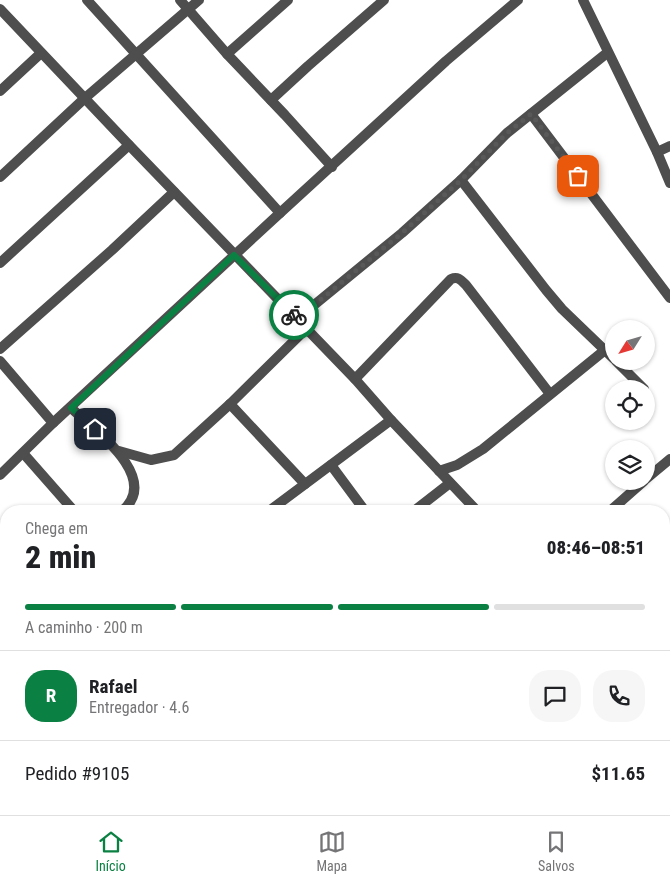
<!DOCTYPE html>
<html lang="pt">
<meta charset="utf-8">
<style>
:root{--surface:#fff;--page:#f6f6f6;--text:#202124;--muted:#757577;--line:#e0e0e0;--accent:#0b8043}
body{margin:0;font-family:"Roboto Condensed",sans-serif;background:var(--page);color:var(--text);height:100vh;display:flex;flex-direction:column;font-size:19px;white-space:nowrap}
*{box-sizing:border-box;margin:0}
p{font-size:16px;color:var(--muted)}
.icon{flex:none;width:28px;height:28px;fill:none;stroke:currentColor;stroke-width:2;stroke-linecap:round;stroke-linejoin:round}
.map{position:relative;flex:1;overflow:hidden}
.details{position:absolute;left:0px;top:505px;width:670px;height:310px;display:flex;flex-direction:column;background:var(--surface);border-radius:20px 20px 0 0;box-shadow:0 1px 4px #0004}
.details>*{flex:none}
.needle{width:32px;rotate:233deg}
.buttons{position:absolute;left:605px;top:320px;display:grid;gap:10px}
.buttons a{display:grid;place-items:center;width:50px;height:50px;border-radius:50%;background:var(--surface);box-shadow:0 1px 4px #0004;font-size:25px}
.pin{position:absolute;display:grid;place-items:center;width:42px;height:42px;color:#fff;margin:-21px;border-radius:10px;box-shadow:0 2px 8px #0006}
.courier{position:absolute;display:grid;place-items:center;width:50px;height:50px;margin:-25px;border:4px solid #0b8043;border-radius:50%;background:#fff;color:#222;box-shadow:0 1px 6px #0007}
.overview em{font-style:normal;font-weight:800}
.overview div{display:flex;flex-direction:column-reverse}
.overview{display:flex;align-items:center;justify-content:space-between;height:85px;padding:0 25px}
h1{font-size:32px;font-weight:800;line-height:38px}
.bar{display:grid;grid-template-columns:repeat(4,1fr);gap:8px 5px;align-content:center;height:60px;padding:0 25px}
.bar i{height:6px;border-radius:4px;background:var(--line)}
.bar .selected{background:var(--accent)}
.bar p{grid-column:span 4}
.line{display:flex;align-items:center;gap:12px;padding:0 25px;border-top:1px solid var(--line)}
.line div{flex:1}
.round{display:grid;place-items:center;flex:none;width:52px;height:52px;border-radius:20px;background:var(--page)}
.tabs{display:flex;justify-content:space-around;align-items:center;height:70px;border-top:1px solid var(--line);background:var(--surface);font-size:14px;color:var(--muted)}
.tabs a{display:grid;justify-items:center;gap:2px}
.tabs .selected{color:var(--accent)}
.map>svg:first-child{display:block}
</style>
<div class="map">
<svg width="670" height="815" viewBox="0 0 670 815">
<rect width="100%" height="100%" fill="#fff"/>
<g fill="none" stroke-linecap="round" stroke-linejoin="round">
<g stroke="#4e4e4e" stroke-width="10">
<polyline points="87,0 280,213"/>
<polyline points="180,0 227,54 285,115 332,167"/>
<polyline points="583,0 657,152 670,183"/>
<polyline points="0,9 129,145 355,379 391,420 477,511"/>
<polyline points="227,54 288,0"/>
<polyline points="0,91 41,53"/>
<polyline points="271,100 308,66 384,0"/>
<polyline points="531,114 670,298"/>
<polyline points="657,152 670,146"/>
<polyline points="0,177 85,98 199,0"/>
<polyline points="461,180 546,290 562,309 614,359"/>
<polyline points="0,263 129,145"/>
<polyline points="297,319 402,233 461,180 507,133 607,53"/>
<polyline points="0,349 112,250 174,192"/>
<polyline points="0,361 53,423"/>
<polyline points="616,361 644,389"/>
<path d="M355 379 451 279C458 276 461 280 466 285L550 394"/>
<polyline points="230,404 305,484"/>
<path d="M71 408C94 429 162 478 122 511"/>
<polyline points="119,451 151,460 174,455 230,404 306,329"/>
<polyline points="23,453 74,511"/>
<polyline points="331,465 365,511"/>
<polyline points="439,471 457,465 483,449 605,350"/>
<polyline points="0,475 53,423 280,213 446,61 518,0"/>
<polyline points="646,479 670,459"/>
<polyline points="269,511 391,420"/>
<polyline points="414,511 450,483"/>
<polyline points="610,511 644,481"/>
<polyline points="664,586 670,595"/>
<polyline points="664,616 670,612"/>
<polyline points="0,668 6,676"/>
<polyline points="664,704 670,710"/>
<polyline points="0,725 6,719"/>
<polyline points="325,809 331,815"/>
<polyline points="375,809 381,815"/>
<polyline points="481,809 487,815"/>
<polyline points="656,809 662,815"/>
<polyline points="251,815 255,809"/>
<polyline points="514,815 520,809"/>
</g>
</g>
<g fill="none" stroke-linecap="round" stroke-linejoin="round">
<polyline stroke="#595959" stroke-width="5" stroke-dasharray="0 9" points="294,315 297,319 402,233 461,180 507,133 531,114 578,176"/>
<polyline stroke="#0b8043" stroke-width="6" points="95,429 71,408 234,255 294,315"/>
</g>
</svg>
<div class="buttons">
<a><svg class="needle" viewBox="-14 -14 28 28"><path d="M0-13l5 13h-10z" fill="#e53935"/><path d="M0 13l5-13h-10z" fill="#757577"/></svg></a>
<a><svg class="icon" aria-label="locate" viewBox="0 0 24 24"><circle cx="12" cy="12" r="6"/><path d="M12 2v4M12 18v4M2 12h4M18 12h4"/></svg></a>
<a><svg class="icon" aria-label="layers" viewBox="0 0 24 24"><path d="M12 4l9 5-9 5-9-5zM3 14l9 5 9-5"/></svg></a>
</div>
<div class="pin" style="left:578px;top:176px;background:#ea580c"><svg class="icon" aria-label="bag" viewBox="0 0 24 24"><path d="M5 8h14l-1 12H6zM9 8a3 3 0 0 1 6 0"/></svg></div>
<div class="pin" style="left:95px;top:429px;background:#1f2937"><svg class="icon" aria-label="home" viewBox="0 0 24 24"><path d="M3 11l9-7 9 7M6 9v11h12V9"/></svg></div>
<div class="courier" style="left:294px;top:315px"><svg class="icon" aria-label="bike" viewBox="0 0 24 24"><circle cx="6" cy="16" r="4"/><circle cx="18" cy="16" r="4"/><path d="M6 16l4-8h5l3 8M10 8l3 8H6M13 5h3"/></svg></div>
<section class="details">
<div class="overview"><div><h1>2 min</h1><p>Chega em</p></div><em>08:46–08:51</em></div>
<div class="bar"><i class="selected"></i><i class="selected"></i><i class="selected"></i><i></i><p>A caminho · 200 m</p></div>
<div class="line" style="height:90px"><b class="round" style="background:var(--accent);color:#fff">R</b><div><b>Rafael</b><p>Entregador · 4.6</p></div><a class="round"><svg class="icon" aria-label="chat" viewBox="0 0 24 24"><path d="M4 5h16v11H9l-5 4z"/></svg></a><a class="round"><svg class="icon" aria-label="phone" viewBox="0 0 24 24"><path d="M5 4h4l2 5-3 2q2 4 5 5l2-3 5 2v4C11 20 4 13 5 4z"/></svg></a></div>
<div class="line" style="height:65px"><div>Pedido #9105</div><b>$11.65</b></div>
</section>
</div>
<nav class="tabs">
<a class="selected"><svg class="icon" aria-label="home" viewBox="0 0 24 24"><path d="M3 11l9-7 9 7M6 9v11h12V9"/></svg>Início</a>
<a><svg class="icon" aria-label="map" viewBox="0 0 24 24"><path d="M3 6l6-2 6 2 6-2v14l-6 2-6-2-6 2zM9 4v14M15 6v14"/></svg>Mapa</a>
<a><svg class="icon" aria-label="saved" viewBox="0 0 24 24"><path d="M7 4h10v16l-5-4-5 4z"/></svg>Salvos</a>
</nav>
